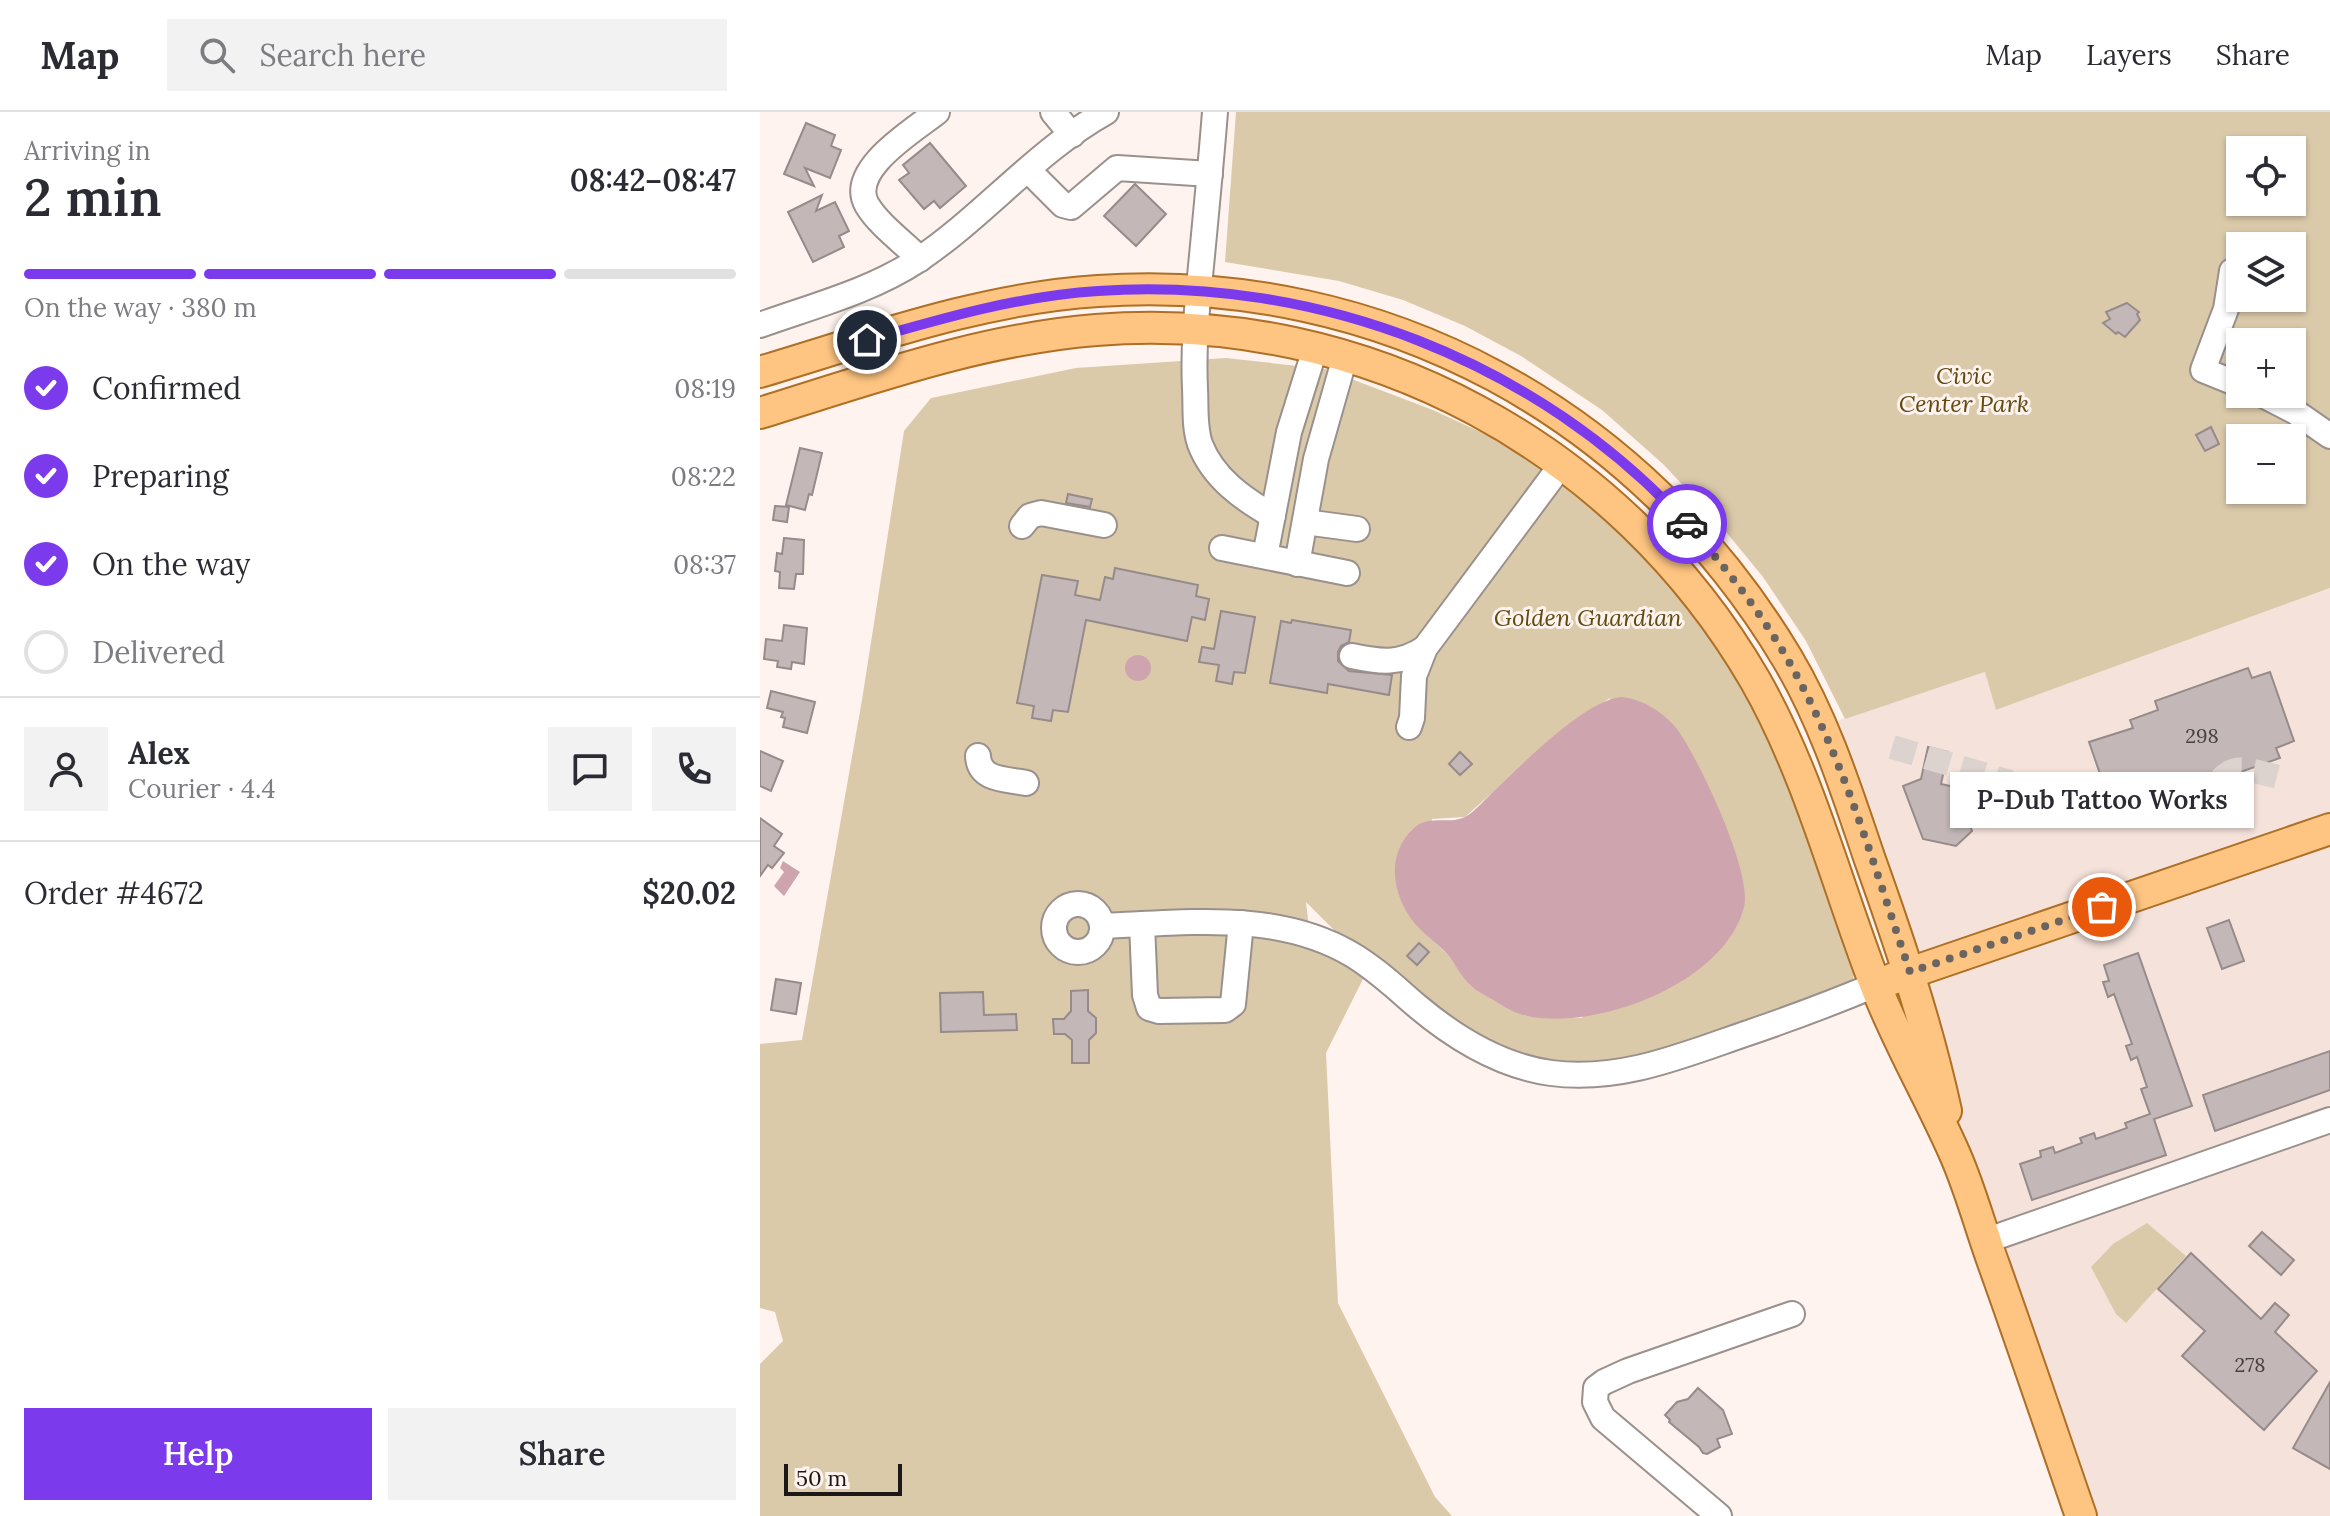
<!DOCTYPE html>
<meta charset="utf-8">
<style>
:root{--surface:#fff;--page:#f2f2f3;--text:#2b2b33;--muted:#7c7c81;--line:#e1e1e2;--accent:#7c3aed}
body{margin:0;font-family:Lora,serif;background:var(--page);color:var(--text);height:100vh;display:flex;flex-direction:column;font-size:30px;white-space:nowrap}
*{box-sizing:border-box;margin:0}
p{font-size:26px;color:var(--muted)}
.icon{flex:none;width:44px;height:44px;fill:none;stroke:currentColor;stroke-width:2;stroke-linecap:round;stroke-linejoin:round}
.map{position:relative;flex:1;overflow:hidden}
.sheet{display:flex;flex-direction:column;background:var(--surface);width:760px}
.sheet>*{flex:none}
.fabs{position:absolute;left:1466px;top:24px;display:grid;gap:16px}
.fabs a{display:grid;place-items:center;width:80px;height:80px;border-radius:0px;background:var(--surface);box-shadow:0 2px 6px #0004;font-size:40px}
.scale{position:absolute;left:24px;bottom:20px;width:118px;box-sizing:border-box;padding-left:8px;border:4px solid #1c1817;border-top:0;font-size:22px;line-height:28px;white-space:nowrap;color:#1c1817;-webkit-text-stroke:6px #fef3ee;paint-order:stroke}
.pin{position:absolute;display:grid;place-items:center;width:68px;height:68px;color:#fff;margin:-34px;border:4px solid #fff;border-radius:50%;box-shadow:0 2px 8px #0007}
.courier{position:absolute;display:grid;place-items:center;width:80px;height:80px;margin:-40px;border:6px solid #7c3aed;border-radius:50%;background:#fff;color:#222;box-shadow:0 2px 10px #0007}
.bubble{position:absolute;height:56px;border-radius:0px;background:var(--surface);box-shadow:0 2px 6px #0004;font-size:26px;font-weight:600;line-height:56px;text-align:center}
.summary em{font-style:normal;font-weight:600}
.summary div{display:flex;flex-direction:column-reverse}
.summary{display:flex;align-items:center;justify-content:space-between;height:136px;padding:0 24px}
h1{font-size:52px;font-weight:600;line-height:60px}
.bar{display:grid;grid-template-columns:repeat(4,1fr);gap:12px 8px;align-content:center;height:96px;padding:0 24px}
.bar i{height:10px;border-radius:6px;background:var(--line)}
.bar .selected{background:var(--accent)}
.bar p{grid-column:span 4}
.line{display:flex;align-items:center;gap:20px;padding:0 24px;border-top:2px solid var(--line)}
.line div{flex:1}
.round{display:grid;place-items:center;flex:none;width:84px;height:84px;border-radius:0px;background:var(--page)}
ol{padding:0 24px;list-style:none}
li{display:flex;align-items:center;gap:24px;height:88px}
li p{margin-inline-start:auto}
li .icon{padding:8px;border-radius:50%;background:var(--accent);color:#fff;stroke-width:4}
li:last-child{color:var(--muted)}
li i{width:44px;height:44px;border:4px solid var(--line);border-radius:50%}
.primary-button{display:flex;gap:16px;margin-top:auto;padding:16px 24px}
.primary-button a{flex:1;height:92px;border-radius:0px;background:var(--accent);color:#fff;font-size:32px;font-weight:600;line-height:92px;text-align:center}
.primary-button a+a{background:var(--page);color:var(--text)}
header{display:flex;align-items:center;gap:48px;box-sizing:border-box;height:112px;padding:0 40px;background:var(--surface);border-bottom:2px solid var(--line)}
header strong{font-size:38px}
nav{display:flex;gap:44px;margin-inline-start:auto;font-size:28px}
.search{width:560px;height:72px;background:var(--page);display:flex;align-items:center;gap:20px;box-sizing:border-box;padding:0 28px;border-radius:0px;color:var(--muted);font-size:30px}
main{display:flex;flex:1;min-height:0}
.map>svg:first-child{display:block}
</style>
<header>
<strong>Map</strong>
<div class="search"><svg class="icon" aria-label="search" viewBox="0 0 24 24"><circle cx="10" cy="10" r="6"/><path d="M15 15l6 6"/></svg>Search here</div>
<nav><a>Map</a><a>Layers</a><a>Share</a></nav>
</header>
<main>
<section class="sheet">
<div class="summary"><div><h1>2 min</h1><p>Arriving in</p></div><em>08:42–08:47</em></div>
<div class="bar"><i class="selected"></i><i class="selected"></i><i class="selected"></i><i></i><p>On the way · 380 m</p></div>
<ol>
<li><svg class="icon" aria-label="check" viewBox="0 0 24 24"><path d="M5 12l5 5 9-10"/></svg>Confirmed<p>08:19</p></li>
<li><svg class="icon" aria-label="check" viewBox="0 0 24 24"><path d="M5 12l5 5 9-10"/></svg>Preparing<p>08:22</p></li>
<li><svg class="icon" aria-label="check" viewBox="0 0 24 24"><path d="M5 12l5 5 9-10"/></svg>On the way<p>08:37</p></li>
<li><i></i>Delivered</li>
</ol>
<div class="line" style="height:144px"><a class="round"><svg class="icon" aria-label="person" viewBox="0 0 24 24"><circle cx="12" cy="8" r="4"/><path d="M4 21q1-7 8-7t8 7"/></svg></a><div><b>Alex</b><p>Courier · 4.4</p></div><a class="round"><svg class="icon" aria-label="chat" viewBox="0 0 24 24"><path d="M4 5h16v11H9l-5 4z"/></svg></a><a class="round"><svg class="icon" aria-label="phone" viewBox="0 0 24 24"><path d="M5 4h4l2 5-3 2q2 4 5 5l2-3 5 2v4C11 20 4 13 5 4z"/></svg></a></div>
<div class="line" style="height:104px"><div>Order #4672</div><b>$20.02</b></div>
<div class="primary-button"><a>Help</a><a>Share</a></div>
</section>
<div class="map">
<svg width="1570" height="1404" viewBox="0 0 1570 1404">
<rect width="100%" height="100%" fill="#fef3ee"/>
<polygon fill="#f5e3db" points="1570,476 1570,1404 1321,1404 1061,614 1226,560 1236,598"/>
<g fill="#dbcaaa" fill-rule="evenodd">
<path d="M476 0H1570V476L1236 598 1225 560 1085 607 1046 529 1003 465 962 415 903 352 842 298 761 244 705 214 643 188 579 169 465 150ZM1480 38H1532V90H1480ZM1480 134H1532V186H1480ZM1480 230H1532V282H1480ZM1480 326H1532V378H1480Z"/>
<path d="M466 246 565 257 673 298 746 332 810 378 914 467 981 557 1026 649 1096 857 1090 876 876 952 792 953 719 929 586 830 546 790 550 824 606 861 566 941 578 1191 675 1385 692 1404H0V1252L23 1229 15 1200 0 1196V932L42 928 102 588 144 319 171 286 316 256ZM850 586 822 906 766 904 710 873 687 842 657 814 672 707 705 705 803 617Z"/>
<polygon points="1387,1111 1426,1144 1366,1211 1356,1202 1331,1155 1353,1132"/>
</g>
<g fill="#cea5ae">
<circle cx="378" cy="556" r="13"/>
<path d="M861 585C883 587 903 600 917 617 939 647 993 761 984 795 965 871 837 919 767 904 756 902 745 895 735 889 727 884 716 879 709 872 701 864 695 852 688 843 679 833 667 825 657 814 633 787 624 744 653 717 668 702 688 713 705 705 716 699 727 685 736 677 765 650 824 589 861 585Z"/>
<polygon points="23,749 40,760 24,784 14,774 24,760 20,756"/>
</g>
<g fill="#c3b8b7" stroke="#968b8a" stroke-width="2">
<polygon points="46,11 75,23 71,34 81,38 70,66 45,56 54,74 24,62"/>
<polygon points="170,31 206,74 180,96 174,89 164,97 139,68 149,61 143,53"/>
<polygon points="375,72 406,102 376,134 344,104"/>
<polygon points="62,83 56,99 75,90 89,119 79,124 84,135 53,150 28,100"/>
<polygon points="1367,191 1379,200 1377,202 1380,208 1365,225 1358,220 1356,222 1343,211 1350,207 1346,200"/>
<polygon points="1451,315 1459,332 1445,339 1436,323"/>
<polygon points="40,336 62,341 52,383 49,382 45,398 26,393"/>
<polygon points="308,382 332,387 330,395 306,391"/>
<polygon points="15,394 29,395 27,410 13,408"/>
<polygon points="24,426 44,428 43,462 36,462 34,477 19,476 20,460 15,459 17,441 22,442"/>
<polygon points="355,456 438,473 436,484 449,487 445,508 432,505 427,529 326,508 308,600 293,598 291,609 272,606 274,594 257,591 282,463 318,469 315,483 340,488 345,465 353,467"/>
<polygon points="461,499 495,505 485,561 474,560 472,572 456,569 459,553 439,550 442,535 454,537"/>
<polygon points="532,508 591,518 589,530 581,534 578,540 578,549 589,559 632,563 629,583 568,572 567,581 510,571 521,509 531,511"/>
<polygon points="24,513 47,516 44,552 32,550 31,557 17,555 18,549 4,547 6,527 22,529"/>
<polygon points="1488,556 1492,566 1510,560 1534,629 1516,636 1520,646 1427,679 1423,668 1365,688 1363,680 1348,685 1329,630 1373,616 1370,608 1398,598 1395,589"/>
<polygon points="11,579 55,590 47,621 23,615 25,606 21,605 23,600 7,596"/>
<polygon points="1168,635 1188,640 1181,672 1195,675 1212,719 1196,734 1163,727 1143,674 1161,667"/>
<polygon points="0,639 23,649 11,679 0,674"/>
<polygon points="700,640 712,652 700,663 689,652"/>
<polygon points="0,706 22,722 14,734 24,741 12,756 8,753 0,764"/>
<polygon points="1469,808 1484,849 1462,857 1447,816"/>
<polygon points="659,831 669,840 657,853 647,844"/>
<polygon points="1378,841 1432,994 1394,1007 1406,1043 1272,1088 1260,1052 1281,1045 1280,1039 1293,1035 1295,1041 1322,1031 1320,1026 1334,1021 1336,1027 1367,1016 1365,1011 1390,1002 1381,977 1387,975 1377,945 1371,948 1366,934 1372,932 1354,882 1348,885 1343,870 1349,869 1344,853"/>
<polygon points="16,867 41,871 36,902 11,898"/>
<polygon points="328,878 328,899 336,906 336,921 329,928 329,951 312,951 312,928 305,922 294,922 293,907 304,907 311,899 311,879"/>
<polygon points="223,880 224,903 256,902 257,918 181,920 180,881"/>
<polygon points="1570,939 1570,978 1455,1019 1443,983"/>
<polygon points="1502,1120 1534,1148 1521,1163 1489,1134"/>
<polygon points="1431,1141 1501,1207 1515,1191 1529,1203 1515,1220 1557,1259 1504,1318 1422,1244 1445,1219 1398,1177"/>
<polygon points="1570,1270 1570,1357 1533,1336"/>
<polygon points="938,1276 963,1298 972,1322 957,1327 960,1335 947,1342 943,1341 939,1335 909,1310 910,1308 905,1303 917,1290 928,1287"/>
</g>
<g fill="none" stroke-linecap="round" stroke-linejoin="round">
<g stroke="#dcd2ce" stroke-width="24" stroke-dasharray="24 12" stroke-linecap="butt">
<polyline points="1132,635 1250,670"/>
<path d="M1439 696C1473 648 1470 653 1526 667"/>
</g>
<defs>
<g id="minor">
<polyline points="293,0 312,23"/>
<path d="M455 0C451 51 446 102 441 154 437 195 433 235 435 277 436 294 434 315 440 332 453 366 483 387 513 404"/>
<polyline points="268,58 303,93 311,95 357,56 450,62"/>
<path d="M160 147C143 130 119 113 107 93 87 58 153 19 177 0"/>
<polyline points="1472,159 1466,197 1443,258 1480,273"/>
<path d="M0 213C53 194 111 179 158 148 224 104 276 39 346 0"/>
<polyline points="1501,282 1534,299 1570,324"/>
<polyline points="545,410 597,417"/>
<polyline points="262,414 270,404 281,401 344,413"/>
<polyline points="462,436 587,461"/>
<polyline points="505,444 529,320 555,237"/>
<polyline points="537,452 556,347 585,245"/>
<path d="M592 544C620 550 640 553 665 536"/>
<polyline points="649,615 652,606 654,564 665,536 802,352"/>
<path d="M218 644C219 669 247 667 266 671"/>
<circle cx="318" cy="816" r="24"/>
<polyline points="382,812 385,883 389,896 399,899 465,898 473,892 481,811"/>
<path d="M342 814C424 811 516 798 591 842 615 856 636 876 657 894 695 926 741 954 791 961 860 970 921 944 985 922 1029 907 1072 891 1115 873"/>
<polyline points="1225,1129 1570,1008"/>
<polyline points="959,1404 843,1306 835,1290 836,1276 844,1270 868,1259 1032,1202"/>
</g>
<g id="major">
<path d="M0 260C110 227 223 186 338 179 623 160 881 302 1027 546 1064 608 1086 677 1109 745 1139 829 1167 912 1186 999"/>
<path d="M0 301C110 267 221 227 336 218 605 196 861 337 995 568 1049 662 1076 771 1115 872 1137 929 1168 982 1193 1038 1210 1075 1220 1115 1234 1153 1264 1237 1292 1320 1321 1404"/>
<polyline points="1132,867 1570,717"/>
</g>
</defs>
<use href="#minor" stroke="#9a908c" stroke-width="28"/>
<use href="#major" stroke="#ae6f26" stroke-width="34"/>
<use href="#minor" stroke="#fff" stroke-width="24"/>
<use href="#major" stroke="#fec582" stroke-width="30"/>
</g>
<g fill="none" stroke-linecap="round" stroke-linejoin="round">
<path stroke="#6b6562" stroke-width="8" stroke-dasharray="0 14.4" d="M927 412C970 460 1010 512 1040 570 1088 660 1117 764 1150 860L1342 795"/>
<path stroke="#7c3aed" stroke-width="10" d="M107 228C183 206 259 184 338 179 557 164 778 249 927 412"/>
</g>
<g text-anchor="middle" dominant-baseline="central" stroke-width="6" stroke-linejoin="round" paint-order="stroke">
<g font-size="20" fill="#46403f">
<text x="1442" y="623">298</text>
<text x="1490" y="1252">278</text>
</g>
<g font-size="24" font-style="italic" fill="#624a11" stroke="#fef3ee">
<text x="1204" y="263">Civic<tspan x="1204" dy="28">Center Park</tspan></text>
<text x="828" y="505">Golden Guardian</text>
</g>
</g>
</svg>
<div class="fabs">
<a><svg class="icon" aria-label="locate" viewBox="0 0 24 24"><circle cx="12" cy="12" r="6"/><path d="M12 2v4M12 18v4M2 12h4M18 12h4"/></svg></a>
<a><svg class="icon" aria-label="layers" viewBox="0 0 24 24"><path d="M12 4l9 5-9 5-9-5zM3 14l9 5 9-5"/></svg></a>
<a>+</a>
<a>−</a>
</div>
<div class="scale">50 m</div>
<div class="pin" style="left:1342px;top:795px;background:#ea580c"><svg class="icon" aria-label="bag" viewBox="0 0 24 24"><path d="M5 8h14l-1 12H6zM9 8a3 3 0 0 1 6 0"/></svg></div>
<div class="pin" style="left:107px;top:228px;background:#1f2937"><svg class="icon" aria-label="home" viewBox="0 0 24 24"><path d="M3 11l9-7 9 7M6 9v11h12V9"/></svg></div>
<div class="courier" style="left:927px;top:412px"><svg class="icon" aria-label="car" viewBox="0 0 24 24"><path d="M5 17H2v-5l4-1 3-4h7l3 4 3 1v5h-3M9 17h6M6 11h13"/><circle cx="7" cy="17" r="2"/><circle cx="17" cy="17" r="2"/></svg></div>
<div class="bubble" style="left:1190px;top:660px;width:304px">P-Dub Tattoo Works</div>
</div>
</main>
